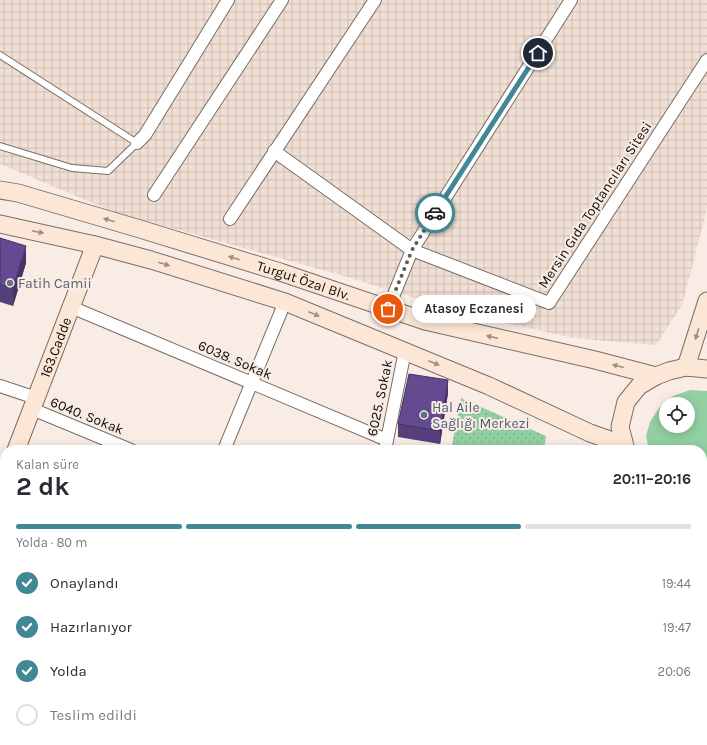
<!DOCTYPE html>
<html lang="tr">
<meta charset="utf-8">
<style>
:root{--surface:#fff;--page:#f2f2f3;--text:#2b2b33;--muted:#7c7c81;--line:#e1e1e2;--accent:#428794}
body{margin:0;font-family:Karla,sans-serif;background:var(--page);color:var(--text);height:100vh;display:flex;flex-direction:column;font-size:15px;white-space:nowrap}
*{box-sizing:border-box;margin:0}
p{font-size:13px;color:var(--muted)}
.icon{flex:none;width:22px;height:22px;fill:none;stroke:currentColor;stroke-width:2;stroke-linecap:round;stroke-linejoin:round}
.map{position:relative;flex:1;overflow:hidden}
.drawer{position:absolute;left:0px;top:445px;width:707px;height:300px;display:flex;flex-direction:column;background:var(--surface);border-radius:16px 16px 0 0;box-shadow:0 2px 10px #0003}
.drawer>*{flex:none}
.tools{position:absolute;left:659px;top:397px;display:grid;gap:8px}
.tools a{display:grid;place-items:center;width:36px;height:36px;border-radius:50%;background:var(--surface);box-shadow:0 2px 10px #0003;font-size:20px}
.pin{position:absolute;display:grid;place-items:center;width:34px;height:34px;color:#fff;margin:-17px;border:2px solid #fff;border-radius:50%;box-shadow:0 1px 4px #0007}
.courier{position:absolute;display:grid;place-items:center;width:40px;height:40px;margin:-20px;border:3px solid #428794;border-radius:50%;background:#fff;color:#222;box-shadow:0 1px 5px #0007}
.bubble{position:absolute;height:28px;border-radius:14px;background:var(--surface);box-shadow:0 2px 10px #0003;font-size:13px;font-weight:700;line-height:28px;text-align:center}
.headline em{font-style:normal;font-weight:700}
.headline div{display:flex;flex-direction:column-reverse}
.headline{display:flex;align-items:center;justify-content:space-between;height:68px;padding:0 16px}
h1{font-size:26px;font-weight:700;line-height:30px}
.bar{display:grid;grid-template-columns:repeat(4,1fr);gap:6px 4px;align-content:center;height:48px;padding:0 16px}
.bar i{height:5px;border-radius:3px;background:var(--line)}
.bar .on{background:var(--accent)}
.bar p{grid-column:span 4}
ol{padding:0 16px;list-style:none}
li{display:flex;align-items:center;gap:12px;height:44px}
li p{margin-inline-start:auto}
li .icon{padding:4px;border-radius:50%;background:var(--accent);color:#fff;stroke-width:4}
li:last-child{color:var(--muted)}
li i{width:22px;height:22px;border:2px solid var(--line);border-radius:50%}
.map>svg:first-child{display:block}
</style>
<div class="map">
<svg width="707" height="745" viewBox="0 0 707 745">
<defs>
<pattern id="industrial-grid" width="8" height="8" patternUnits="userSpaceOnUse"><rect width="8" height="8" fill="#f1dfd3"/><path d="M0 4h8M4 0v8" fill="none" stroke="#cdbeb4"/></pattern>
<pattern id="park-dots" width="8" height="8" patternUnits="userSpaceOnUse"><rect width="8" height="8" fill="#92d0a3"/><path d="M2 2h.1M6 6h.1" fill="none" stroke="#7db18b" stroke-width="1.8" stroke-linecap="round"/></pattern>
</defs>
<rect width="100%" height="100%" fill="#f8ece5"/>
<polygon fill="url(#industrial-grid)" points="0,0 707,0 707,209 682,305 656,345 574,338 473,316 344,276 114,212 0,164"/>
<g fill="#92d0a3" fill-rule="evenodd">
<path d="M690 390 707 391V493L702 491V450H649L646 436 650 422 659 408 673 396ZM666 404H688V426H666Z"/>
<polygon points="702,543 707,551 707,574 702,572"/>
</g>
<polygon fill="url(#park-dots)" points="461,398 546,436 544,450 451,450"/>
<g fill="none" stroke-linecap="round" stroke-linejoin="round">
<defs>
<g id="lane">
<polyline points="0,55 137,143 108,171 72,168 0,146"/>
<polyline points="702,670 707,667"/>
<polyline points="627,740 687,745"/>
</g>
<g id="street">
<polyline points="571,0 412,250 549,303 707,60"/>
<polyline points="137,143 145,135 228,0"/>
<polyline points="274,151 412,250 388,309"/>
<polyline points="154,195 282,0"/>
<polyline points="230,219 375,0"/>
<polyline points="71,307 387,440"/>
<polyline points="0,386 36,398"/>
<polyline points="32,409 131,450"/>
<polyline points="224,450 285,302"/>
<polyline points="385,450 405,351"/>
<polyline points="0,500 5,502"/>
<polyline points="0,561 5,563"/>
<polyline points="0,672 5,674"/>
<polyline points="170,740 183,745"/>
<polyline points="63,745 64,740"/>
<polyline points="333,745 333,740"/>
</g>
<g id="secondary">
<path id="s1" d="M0 190 18 193 140 229 280 272 425 321 595 360 656 376"/>
<polyline points="0,224 95,245 151,260 285,302 489,386 590,433 624,445"/>
<polyline points="686,367 707,301"/>
<path id="s2" d="M16 450 95 245"/>
<polyline points="626,450 620,427 626,402 639,386 656,376 669,371 686,367 707,369"/>
<polyline points="0,490 5,478"/>
<polyline points="702,500 707,501"/>
<polyline points="702,578 707,579"/>
<polyline points="584,745 584,740"/>
<polyline points="608,745 608,740"/>
</g>
</defs>
<use href="#lane" stroke="#796f68" stroke-width="8"/>
<use href="#street" stroke="#796f68" stroke-width="14"/>
<use href="#secondary" stroke="#796f68" stroke-width="19"/>
<use href="#lane" stroke="#fff" stroke-width="6"/>
<use href="#street" stroke="#fff" stroke-width="12"/>
<use href="#secondary" stroke="#fce7d7" stroke-width="17"/>
</g>
<g fill="#56407c">
<polygon points="0,238 26,263 13,306 0,302"/>
<polygon points="448,393 440,444 398,437 398,424"/>
<polygon points="651,740 692,740 692,745 651,741"/>
</g>
<g fill="#463465">
<polygon points="26,246 26,263 13,306 13,288"/>
<polygon points="448,380 448,393 440,444 440,431"/>
</g>
<g fill="#644a90" stroke="#463465">
<polygon points="0,238 26,246 13,288 0,285"/>
<polygon points="409,374 448,380 440,431 398,424"/>
</g>
<defs><path id="oneway-solid" d="M-6-.8H1V-3.2L6.5 0L1 3.2V.8H-6Z"/></defs>
<g fill="#9d8f85">
<use href="#oneway-solid" transform="translate(109 220) rotate(-164)"/>
<use href="#oneway-solid" transform="translate(38 232) rotate(12)"/>
<use href="#oneway-solid" transform="translate(234 258) rotate(-163)"/>
<use href="#oneway-solid" transform="translate(164 264) rotate(17)"/>
<use href="#oneway-solid" transform="translate(314 314) rotate(22)"/>
<use href="#oneway-solid" transform="translate(697 334) rotate(107)"/>
<use href="#oneway-solid" transform="translate(492 337) rotate(-167)"/>
<use href="#oneway-solid" transform="translate(434 363) rotate(23)"/>
<use href="#oneway-solid" transform="translate(618 366) rotate(-166)"/>
</g>
<g fill="none" stroke-linecap="round" stroke-linejoin="round">
<polyline stroke="#615a56" stroke-width="4" stroke-dasharray="0 7.2" points="388,309 412,250 435,213"/>
<polyline stroke="#428794" stroke-width="5" points="435,213 538,53"/>
</g>
<circle fill="#6b7280" stroke="#f8ece5" stroke-width="1.5" cx="10" cy="283" r="4"/>
<circle fill="#5c6f8a" stroke="#f8ece5" stroke-width="1.5" cx="424" cy="415" r="4"/>
<g text-anchor="middle" dominant-baseline="central" stroke-width="4" stroke-linejoin="round" paint-order="stroke">
<g font-size="14" fill="#0f0b09" stroke="#f8ece5">
<text transform="translate(595 205) rotate(-57)">Mersin Gıda Toptancıları Sitesi</text>
<text stroke="none"><textPath href="#s1" startOffset="317">Turgut Özal Blv.</textPath></text>
<text stroke="none"><textPath href="#s2" startOffset="110">163.Cadde</textPath></text>
<text transform="translate(235 360) rotate(23)">6038. Sokak</text>
<text transform="translate(380 398) rotate(-78)">6025. Sokak</text>
<text transform="translate(87 416) rotate(22)">6040. Sokak</text>
</g>
<g font-size="14" fill="#5b616d" stroke="#f8ece5" text-anchor="start">
<text x="18" y="283">Fatih Camii</text>
</g>
<g font-size="14" fill="#4e5e75" stroke="#f8ece5" text-anchor="start">
<text x="432" y="407">Hal Aile<tspan x="432" dy="16">Sağlığı Merkezi</tspan></text>
</g>
</g>
</svg>
<div class="tools">
<a><svg class="icon" aria-label="locate" viewBox="0 0 24 24"><circle cx="12" cy="12" r="6"/><path d="M12 2v4M12 18v4M2 12h4M18 12h4"/></svg></a>
</div>
<div class="pin" style="left:388px;top:309px;background:#ea580c"><svg class="icon" aria-label="bag" viewBox="0 0 24 24"><path d="M5 8h14l-1 12H6zM9 8a3 3 0 0 1 6 0"/></svg></div>
<div class="pin" style="left:538px;top:53px;background:#1f2937"><svg class="icon" aria-label="home" viewBox="0 0 24 24"><path d="M3 11l9-7 9 7M6 9v11h12V9"/></svg></div>
<div class="courier" style="left:435px;top:213px"><svg class="icon" aria-label="car" viewBox="0 0 24 24"><path d="M5 17H2v-5l4-1 3-4h7l3 4 3 1v5h-3M9 17h6M6 11h13"/><circle cx="7" cy="17" r="2"/><circle cx="17" cy="17" r="2"/></svg></div>
<div class="bubble" style="left:412px;top:295px;width:124px">Atasoy Eczanesi</div>
<section class="drawer">
<div class="headline"><div><h1>2 dk</h1><p>Kalan süre</p></div><em>20:11–20:16</em></div>
<div class="bar"><i class="on"></i><i class="on"></i><i class="on"></i><i></i><p>Yolda · 80 m</p></div>
<ol>
<li><svg class="icon" aria-label="check" viewBox="0 0 24 24"><path d="M5 12l5 5 9-10"/></svg>Onaylandı<p>19:44</p></li>
<li><svg class="icon" aria-label="check" viewBox="0 0 24 24"><path d="M5 12l5 5 9-10"/></svg>Hazırlanıyor<p>19:47</p></li>
<li><svg class="icon" aria-label="check" viewBox="0 0 24 24"><path d="M5 12l5 5 9-10"/></svg>Yolda<p>20:06</p></li>
<li><i></i>Teslim edildi</li>
</ol>
</section>
</div>
